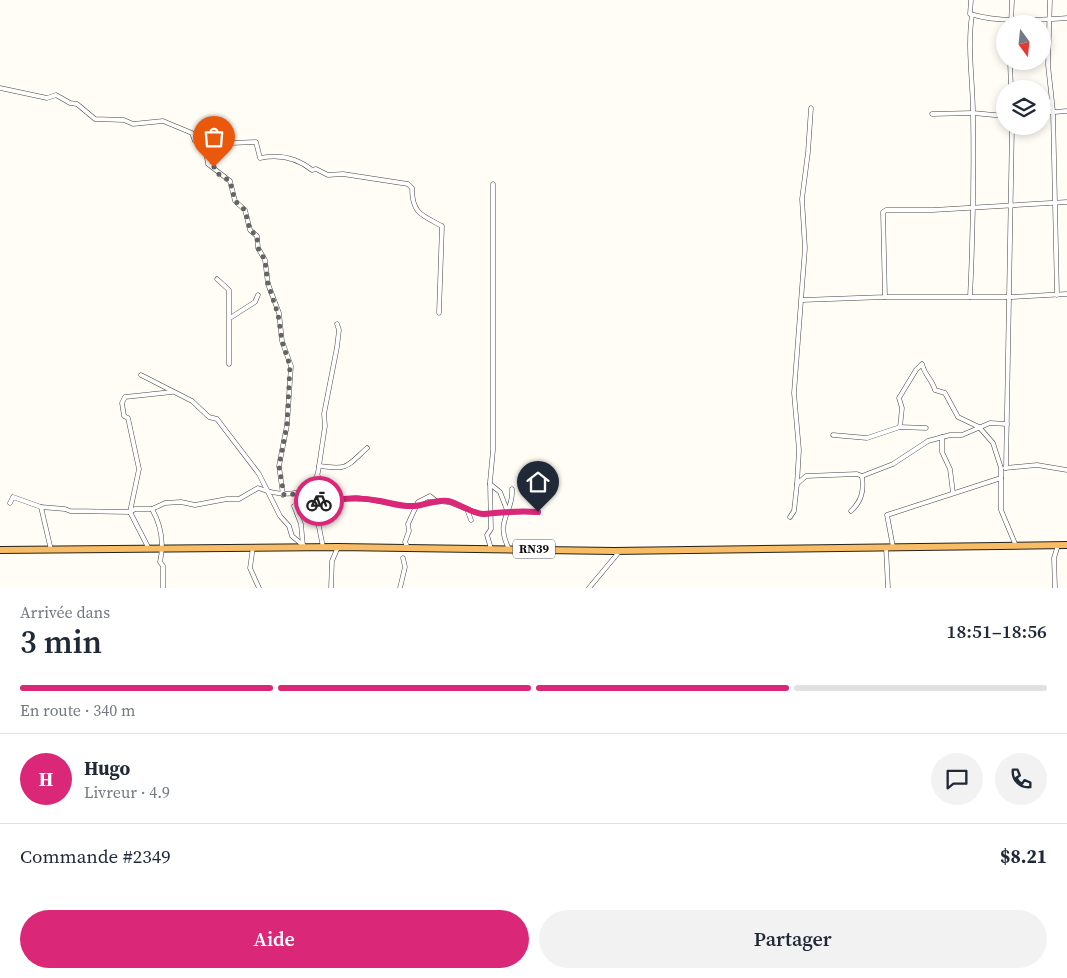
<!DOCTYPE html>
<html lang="fr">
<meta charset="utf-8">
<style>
:root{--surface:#fff;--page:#f2f2f3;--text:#1f2937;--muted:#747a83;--line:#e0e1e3;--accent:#db2777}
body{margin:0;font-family:"Source Serif 4",serif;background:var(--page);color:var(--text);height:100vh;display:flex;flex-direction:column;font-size:19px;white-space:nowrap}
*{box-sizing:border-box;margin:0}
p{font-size:16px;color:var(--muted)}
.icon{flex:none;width:28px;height:28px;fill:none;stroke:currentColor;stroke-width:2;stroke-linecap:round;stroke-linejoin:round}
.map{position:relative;height:588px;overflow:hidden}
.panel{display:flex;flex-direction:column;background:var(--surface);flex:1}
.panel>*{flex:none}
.needle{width:32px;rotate:165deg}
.tools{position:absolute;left:996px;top:15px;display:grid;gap:10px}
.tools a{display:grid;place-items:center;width:55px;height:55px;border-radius:50%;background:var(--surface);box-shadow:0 2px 8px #0003;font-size:25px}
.pin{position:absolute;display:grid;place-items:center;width:42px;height:42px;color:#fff;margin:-51px -21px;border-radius:50% 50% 50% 0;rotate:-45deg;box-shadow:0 0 5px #0007}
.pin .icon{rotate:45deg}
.courier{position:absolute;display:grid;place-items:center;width:50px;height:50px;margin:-25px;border:4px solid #db2777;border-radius:50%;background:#fff;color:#222;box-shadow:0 1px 6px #0007}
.head em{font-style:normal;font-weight:600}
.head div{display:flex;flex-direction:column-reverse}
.head{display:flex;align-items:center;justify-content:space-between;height:85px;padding:0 20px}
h1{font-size:32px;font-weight:600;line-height:38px}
.bar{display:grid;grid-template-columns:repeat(4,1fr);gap:8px 5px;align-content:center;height:60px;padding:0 20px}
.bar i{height:6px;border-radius:4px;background:var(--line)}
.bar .on{background:var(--accent)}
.bar p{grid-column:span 4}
.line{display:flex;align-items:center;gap:12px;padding:0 20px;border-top:1px solid var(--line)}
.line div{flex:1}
.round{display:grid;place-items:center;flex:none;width:52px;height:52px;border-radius:26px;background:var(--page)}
.primary-button{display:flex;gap:10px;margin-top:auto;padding:10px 20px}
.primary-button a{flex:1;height:58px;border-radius:30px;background:var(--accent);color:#fff;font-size:20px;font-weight:600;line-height:58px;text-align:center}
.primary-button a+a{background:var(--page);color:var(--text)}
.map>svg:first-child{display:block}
</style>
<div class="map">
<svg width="1067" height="588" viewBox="0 0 1067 588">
<rect width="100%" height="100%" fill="#fffdf5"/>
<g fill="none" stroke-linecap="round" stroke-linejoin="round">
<defs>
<g id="minor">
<path d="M971 0 970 14C1000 23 1035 20 1067 18"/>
<polyline points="1050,0 1048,65 1053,111 1057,295"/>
<polyline points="1011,24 1012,0"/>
<polyline points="1010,61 1011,89"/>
<polyline points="0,88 47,98 56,95 70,103 77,104 95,119 124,120 133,124 163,121 192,133 195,141 206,151 208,164 230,181 235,201 245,210 250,230 257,236 258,248 265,260 268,284 279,313 282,341 291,366 287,425 279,466 283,495"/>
<polyline points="1042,113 1067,111"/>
<polyline points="932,114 973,113 1005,116"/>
<path d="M196 139 231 143 256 142 260 158C280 154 297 158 312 170L316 169 328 175 343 174 408 184 412 188C412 213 421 215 442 226L439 313"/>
<polyline points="217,279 229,290 229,364"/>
<polyline points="885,297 1012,297 1067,294"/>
<path d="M970 297C973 236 974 175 973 114 973 81 967 48 972 15"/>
<polyline points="802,300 885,297 883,212 886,210 933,210 1067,202"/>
<polyline points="230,318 255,302 258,295"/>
<polyline points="141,375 192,401 209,417 217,419 259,474 280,516 289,526 292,536 304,546"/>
<path d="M900 427 902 408 899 398 916 370 922 364C925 376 932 379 935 390L945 393 958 417 979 427 993 443 1001 468V510L1016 546"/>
<polyline points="833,435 867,438 900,427 926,428"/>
<polyline points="942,437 942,452 950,469 953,493"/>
<polyline points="319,466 325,426 324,414 337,347 339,330 337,324"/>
<polyline points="1005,468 1037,465 1067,470"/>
<polyline points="1006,468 1012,126"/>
<polyline points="318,476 316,497 320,504 317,517 323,547"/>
<polyline points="490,484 500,492 507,510"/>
<polyline points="797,484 799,450 794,393 805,248 802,199 808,152 811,108"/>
<polyline points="10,503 13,497 41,507 65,509 70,511 130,512 135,509 152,509"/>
<polyline points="41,507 51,550"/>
<polyline points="467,509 471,520"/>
<path d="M851 511C862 501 864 490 862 476"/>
<polyline points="790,517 794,511 797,484 806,476 857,474 862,476 893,464 928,441 950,435 962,435 990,423 1007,424"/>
<path d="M303 546 301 524 294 506C306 502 310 505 321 504 333 502 345 497 358 498 375 499 393 506 410 506 423 506 435 499 448 502 458 504 475 515 485 514 502 512 520 511 538 512"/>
<polyline points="253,547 250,568 259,588"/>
<polyline points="886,547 888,588"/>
<polyline points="893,547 887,515 1001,478"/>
<polyline points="408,548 405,542 409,531 408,524 418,502 430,496 436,501"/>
<polyline points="149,549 130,512 139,469 128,418 124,416 122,403 125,397 172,392"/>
<polyline points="491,549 487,535 491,529 490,482 493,450 493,184"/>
<path d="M509 549C494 519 514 513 512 489"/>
<path d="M163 588V566L160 562C164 544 161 525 152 509L165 503 181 502 195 505 227 499H239L258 488C282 497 316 499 319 466 349 470 346 467 367 448"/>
<polyline points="331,588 332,561 338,547"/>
<polyline points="400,588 405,567 403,558"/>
<polyline points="589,588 619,552"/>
<polyline points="1055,588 1054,558 1058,545"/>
</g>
<polyline id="trunk" points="0,550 338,547 614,551 1067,545"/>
</defs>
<use href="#minor" stroke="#444" stroke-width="5"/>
<use href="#trunk" stroke="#222" stroke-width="8"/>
<use href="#minor" stroke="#fff" stroke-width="4"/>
<use href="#trunk" stroke="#f7bc64" stroke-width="6"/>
</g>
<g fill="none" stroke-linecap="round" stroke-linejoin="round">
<path stroke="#646461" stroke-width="5" stroke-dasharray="0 9" d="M214 167 217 173 230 181 235 201 245 210 250 230 257 236 258 248 265 260 268 284 278 314 282 341 290 366 287 425 279 466 284 495C300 495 307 489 318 476L316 496 319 501"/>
<path stroke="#db2777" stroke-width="6" d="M319 501 320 504C339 498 360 497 380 501 391 503 402 507 414 506 426 505 436 499 448 501 458 503 475 515 484 514 502 512 520 511 538 512"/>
</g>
<g text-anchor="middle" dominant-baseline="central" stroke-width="5" stroke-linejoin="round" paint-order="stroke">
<rect fill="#fff" stroke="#585858" stroke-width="1" x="513" y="539.5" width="42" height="19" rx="4"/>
<g font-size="12" font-weight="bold" fill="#111">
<text x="534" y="549">RN39</text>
</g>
</g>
</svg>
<div class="tools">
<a><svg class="needle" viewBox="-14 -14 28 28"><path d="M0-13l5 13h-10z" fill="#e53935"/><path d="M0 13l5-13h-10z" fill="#747a83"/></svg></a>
<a><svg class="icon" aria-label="layers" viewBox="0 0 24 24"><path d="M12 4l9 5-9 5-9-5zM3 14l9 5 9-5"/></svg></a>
</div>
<div class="pin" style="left:214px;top:167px;background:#ea580c"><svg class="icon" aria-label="bag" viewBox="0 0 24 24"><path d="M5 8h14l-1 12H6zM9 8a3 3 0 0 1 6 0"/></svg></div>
<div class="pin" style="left:538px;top:512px;background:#1f2937"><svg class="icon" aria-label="home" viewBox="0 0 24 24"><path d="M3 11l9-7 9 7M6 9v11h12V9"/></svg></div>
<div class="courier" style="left:319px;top:501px"><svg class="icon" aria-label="bike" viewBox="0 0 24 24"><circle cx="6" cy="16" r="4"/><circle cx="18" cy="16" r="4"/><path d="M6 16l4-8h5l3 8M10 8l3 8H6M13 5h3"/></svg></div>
</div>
<section class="panel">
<div class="head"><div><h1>3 min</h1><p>Arrivée dans</p></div><em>18:51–18:56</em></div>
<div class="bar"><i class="on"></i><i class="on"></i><i class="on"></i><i></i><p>En route · 340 m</p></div>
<div class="line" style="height:90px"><b class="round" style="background:var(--accent);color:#fff">H</b><div><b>Hugo</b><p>Livreur · 4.9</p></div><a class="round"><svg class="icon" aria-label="chat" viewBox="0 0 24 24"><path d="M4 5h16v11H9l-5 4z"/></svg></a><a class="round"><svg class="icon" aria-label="phone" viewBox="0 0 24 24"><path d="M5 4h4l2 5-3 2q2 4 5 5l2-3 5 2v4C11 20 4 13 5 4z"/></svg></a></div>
<div class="line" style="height:65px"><div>Commande #2349</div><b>$8.21</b></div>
<div class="primary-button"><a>Aide</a><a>Partager</a></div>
</section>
